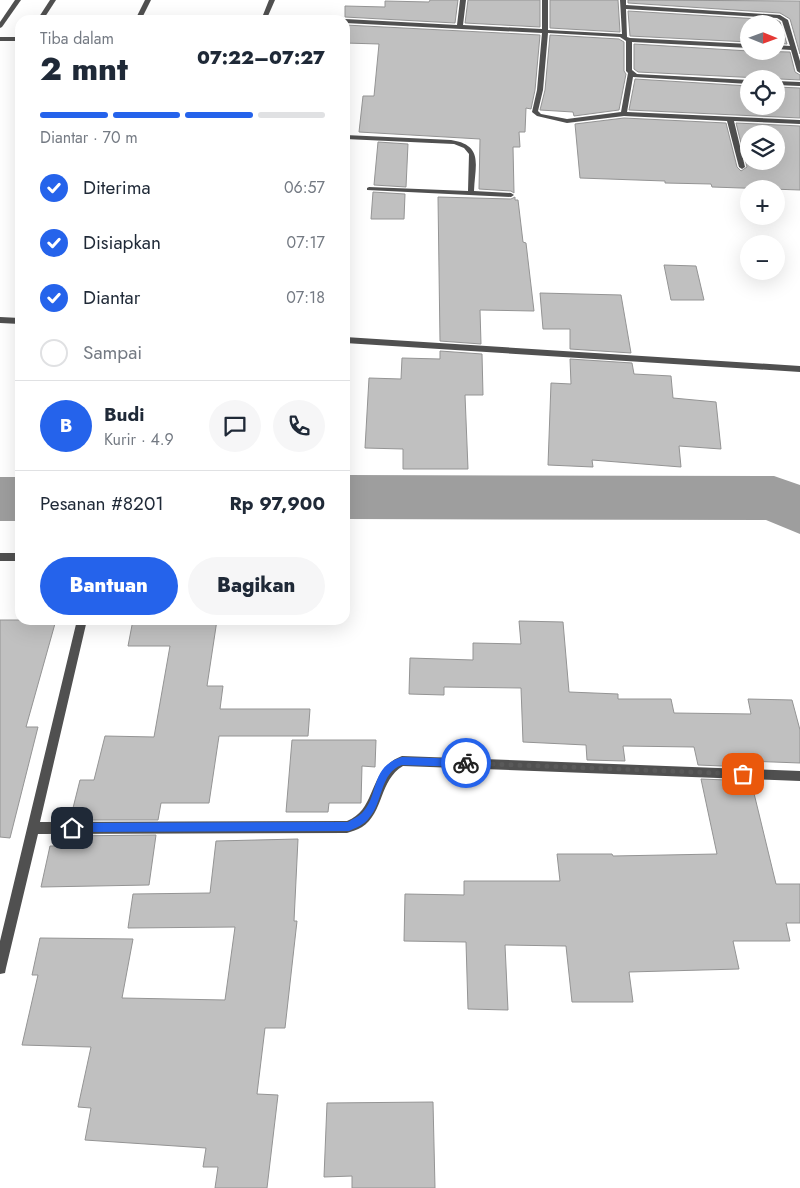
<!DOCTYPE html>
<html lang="id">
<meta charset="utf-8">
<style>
:root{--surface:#fff;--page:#f6f6f7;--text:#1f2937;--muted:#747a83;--line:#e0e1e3;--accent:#2563eb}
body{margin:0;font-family:Jost,sans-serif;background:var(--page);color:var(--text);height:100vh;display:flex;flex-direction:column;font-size:19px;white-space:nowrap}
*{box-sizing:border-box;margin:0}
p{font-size:16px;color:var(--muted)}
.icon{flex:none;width:28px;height:28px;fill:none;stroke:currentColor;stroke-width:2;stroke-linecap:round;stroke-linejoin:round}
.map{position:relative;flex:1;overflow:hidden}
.sheet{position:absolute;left:15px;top:15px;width:335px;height:610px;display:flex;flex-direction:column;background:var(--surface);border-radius:15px;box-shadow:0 5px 20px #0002}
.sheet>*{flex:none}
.needle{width:32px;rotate:91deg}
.tools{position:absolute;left:740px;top:15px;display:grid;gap:10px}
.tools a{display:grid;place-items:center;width:45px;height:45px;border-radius:50%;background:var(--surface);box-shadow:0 5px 20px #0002;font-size:25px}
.pin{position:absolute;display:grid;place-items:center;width:42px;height:42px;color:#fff;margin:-21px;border-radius:10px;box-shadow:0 2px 8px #0006}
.courier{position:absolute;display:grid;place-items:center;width:50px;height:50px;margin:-25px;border:4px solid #2563eb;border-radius:50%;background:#fff;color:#222;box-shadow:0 1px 6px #0007}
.summary em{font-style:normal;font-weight:800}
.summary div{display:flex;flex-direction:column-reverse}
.summary{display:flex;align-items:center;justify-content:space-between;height:85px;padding:0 25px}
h1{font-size:32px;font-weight:800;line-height:38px}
.bar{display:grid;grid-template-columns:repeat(4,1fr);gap:8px 5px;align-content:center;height:60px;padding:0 25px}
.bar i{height:6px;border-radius:4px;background:var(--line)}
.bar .selected{background:var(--accent)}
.bar p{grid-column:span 4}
.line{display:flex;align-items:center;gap:12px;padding:0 25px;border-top:1px solid var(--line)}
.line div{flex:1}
.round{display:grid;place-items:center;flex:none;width:52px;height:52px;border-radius:26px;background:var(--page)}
ol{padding:0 25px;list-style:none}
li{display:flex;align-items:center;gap:15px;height:55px}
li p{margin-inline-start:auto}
li .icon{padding:5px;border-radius:50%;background:var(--accent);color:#fff;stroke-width:4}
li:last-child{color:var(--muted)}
li i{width:28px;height:28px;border:2px solid var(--line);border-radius:50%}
.button{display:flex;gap:10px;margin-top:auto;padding:10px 25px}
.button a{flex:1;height:58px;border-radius:30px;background:var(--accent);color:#fff;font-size:20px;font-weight:800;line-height:58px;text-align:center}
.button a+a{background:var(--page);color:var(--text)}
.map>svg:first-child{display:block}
</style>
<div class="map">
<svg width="800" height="1188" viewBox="0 0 800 1188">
<rect width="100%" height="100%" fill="#fff"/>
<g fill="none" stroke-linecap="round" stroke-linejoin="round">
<g fill="#9e9e9e" fill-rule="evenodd">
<polygon points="345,475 774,476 800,485 800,534 766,520 345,519"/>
<rect x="0" y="477" width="20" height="44"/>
</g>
</g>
<g fill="#c0c0c0" stroke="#949494" fill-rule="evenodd">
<polygon points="430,0 458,0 455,23 345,17 345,6 385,7 385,1 429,2"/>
<polygon points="468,0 540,0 540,27 465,23"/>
<polygon points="550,0 618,0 620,32 550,28"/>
<polygon points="628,0 800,1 800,54 790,19 780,13 628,3"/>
<polygon points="628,11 776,20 780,22 787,44 776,43 776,24 749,24 749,42 630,36"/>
<polygon points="345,25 540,35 535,90 531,109 526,108 525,132 519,132 520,147 513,147 514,193 511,191 479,189 480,139 359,132 363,96 374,96 379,44 345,43"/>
<polygon points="550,35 619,39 624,42 624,71 626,74 619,110 574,116 573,112 540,110 545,90"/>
<polygon points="634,44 749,51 790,52 795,72 800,75 800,80 638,72 634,69"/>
<polygon points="635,79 749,86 749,106 776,106 776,87 800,88 800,118 629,110"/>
<path d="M624 118 726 123 737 167 741 171 747 167 736 123 800 126V190L712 187 711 184 665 183V181L580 178 575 124ZM749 134H776V161H749Z"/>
<polygon points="378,142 408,144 406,187 374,185"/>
<polygon points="373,192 405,194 404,219 371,219"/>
<polygon points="438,197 511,199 515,197 515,200 518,200 523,242 526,243 534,311 480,310 481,344 440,341"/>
<polygon points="664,265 696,266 704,300 671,300"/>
<polygon points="540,293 621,295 631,353 570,349 570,329 543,329"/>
<polygon points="440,351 482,354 483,395 465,395 468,469 403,469 403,449 365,448 369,378 401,379 402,358 440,359"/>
<polygon points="570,359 632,363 634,374 671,376 673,398 716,402 721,449 679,446 681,467 592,460 593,467 548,465 551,383 571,384"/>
<polygon points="0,620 56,620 26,727 38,727 10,838 0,837"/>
<polygon points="133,620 217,620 207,686 223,686 220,709 310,709 308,736 219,736 209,803 161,803 158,820 70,820 80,780 94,780 105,736 154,737 170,646 128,646"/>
<polygon points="519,621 563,622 569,692 618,694 618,699 671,699 674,713 751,714 748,699 792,700 800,730 800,763 746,761 747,767 698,765 694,747 623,746 625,761 587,760 586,745 523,742 521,688 444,687 444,695 409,694 410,658 473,660 473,643 521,644"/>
<polygon points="292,740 376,740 375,767 362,766 361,803 329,803 328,812 286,812"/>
<polygon points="701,779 751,781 776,884 800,884 800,923 786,923 790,941 733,941 739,969 629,972 633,1002 572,1002 566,946 505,945 508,1010 468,1009 466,942 404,941 405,894 464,895 464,881 560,881 557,854 612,854 613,856 717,854"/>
<polygon points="156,835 149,885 41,887 50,846 64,846 66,836"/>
<polygon points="298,839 294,921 297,921 285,1028 265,1028 257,1094 278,1095 267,1188 215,1188 218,1167 203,1167 206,1148 85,1140 91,1108 78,1107 91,1047 22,1045 38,975 32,975 40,938 133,939 122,998 225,1000 235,927 128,928 133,894 210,893 216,841"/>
<polygon points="433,1102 435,1188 352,1188 352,1176 324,1177 327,1103"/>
</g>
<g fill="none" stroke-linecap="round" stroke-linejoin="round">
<g fill="#505050" fill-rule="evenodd">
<polygon points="15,0 21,0 2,27 0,28 0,22"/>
<polygon points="50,0 56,0 43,20 37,20"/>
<polygon points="145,0 151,0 141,20 135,20"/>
<polygon points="216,18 247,18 250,20 213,20"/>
<rect x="0" y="37" width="20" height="4"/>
</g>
<g fill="#505050" fill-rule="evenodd">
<polygon points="269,0 275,0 268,16 310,18 313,20 261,20"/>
<path d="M460 0H466L463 25 542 29V0H548V30L622 34 620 0H626V5L780 15 788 20 800 61V73L797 71 791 50 776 49V45L790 46 782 21 777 18 626 9 627 37 630 38 749 44V48L632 42V70L637 74 749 80V84L633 77 627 112 800 120V124L734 121 745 167 742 169 739 167 727 121 624 116 567 123 537 116 532 112 537 90 542 33 345 23V20H343L345 19 457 25ZM548 33 620 37 626 41V71L628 73 621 112 567 119 541 114 538 111 543 90Z"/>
<polygon points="776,81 800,82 800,86 776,85"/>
<path d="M345 135 451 140C484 145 475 165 474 191L511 193 514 195 511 197 367 190V188L369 187 468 191 469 154 464 148 454 144 345 139Z"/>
<polygon points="0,317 20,318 20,324 0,323"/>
<polygon points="345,337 800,366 800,372 345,343"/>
<rect x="0" y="553" width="20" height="8"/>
<path d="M77 620H87L40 822 347 821C378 809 367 769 402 756L800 771V781L403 766C379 780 384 813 362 827 357 830 352 831 347 833L38 834 6 968 5 973 0 974V941Z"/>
</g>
</g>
<path fill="#2563eb" d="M402 757 466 759 471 763 466 767 402 765C380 772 383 803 369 818 365 824 356 828 349 831L72 832 67 828 72 823 348 822C352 819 358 817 362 813 380 795 369 767 402 757Z"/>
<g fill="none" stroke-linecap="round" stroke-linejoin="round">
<polyline stroke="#595959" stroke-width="5" stroke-dasharray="0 9" points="466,763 743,774"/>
</g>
</svg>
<div class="tools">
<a><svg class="needle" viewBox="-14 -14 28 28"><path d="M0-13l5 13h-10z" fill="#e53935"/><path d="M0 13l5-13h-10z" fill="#747a83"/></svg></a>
<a><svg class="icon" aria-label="locate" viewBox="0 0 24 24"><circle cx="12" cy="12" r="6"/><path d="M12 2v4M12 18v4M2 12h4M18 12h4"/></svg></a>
<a><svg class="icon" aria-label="layers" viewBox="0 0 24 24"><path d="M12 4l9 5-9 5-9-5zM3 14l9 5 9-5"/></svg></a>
<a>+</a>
<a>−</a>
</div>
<div class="pin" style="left:743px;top:774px;background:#ea580c"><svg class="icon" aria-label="bag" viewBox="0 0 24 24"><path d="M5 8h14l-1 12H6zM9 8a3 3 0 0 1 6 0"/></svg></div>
<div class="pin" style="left:72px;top:828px;background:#1f2937"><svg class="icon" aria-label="home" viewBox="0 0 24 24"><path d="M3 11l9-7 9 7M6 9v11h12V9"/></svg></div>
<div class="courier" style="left:466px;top:763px"><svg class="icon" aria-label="bike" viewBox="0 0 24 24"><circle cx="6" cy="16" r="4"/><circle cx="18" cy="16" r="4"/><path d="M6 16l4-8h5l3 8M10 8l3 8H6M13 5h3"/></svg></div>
<section class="sheet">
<div class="summary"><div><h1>2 mnt</h1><p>Tiba dalam</p></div><em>07:22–07:27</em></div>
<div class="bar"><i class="selected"></i><i class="selected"></i><i class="selected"></i><i></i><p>Diantar · 70 m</p></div>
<ol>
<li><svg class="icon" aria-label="check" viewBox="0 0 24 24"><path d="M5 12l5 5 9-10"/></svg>Diterima<p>06:57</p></li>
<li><svg class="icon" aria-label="check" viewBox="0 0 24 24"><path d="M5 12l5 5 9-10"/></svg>Disiapkan<p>07:17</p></li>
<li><svg class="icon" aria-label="check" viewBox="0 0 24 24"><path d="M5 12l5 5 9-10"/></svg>Diantar<p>07:18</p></li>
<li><i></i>Sampai</li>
</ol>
<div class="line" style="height:90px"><b class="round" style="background:var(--accent);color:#fff">B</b><div><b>Budi</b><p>Kurir · 4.9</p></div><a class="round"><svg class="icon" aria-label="chat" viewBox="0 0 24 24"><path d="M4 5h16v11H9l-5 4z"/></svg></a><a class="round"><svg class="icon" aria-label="phone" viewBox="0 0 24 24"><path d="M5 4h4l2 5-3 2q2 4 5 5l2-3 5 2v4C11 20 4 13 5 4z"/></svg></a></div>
<div class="line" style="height:65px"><div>Pesanan #8201</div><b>Rp 97,900</b></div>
<div class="button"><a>Bantuan</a><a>Bagikan</a></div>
</section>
</div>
